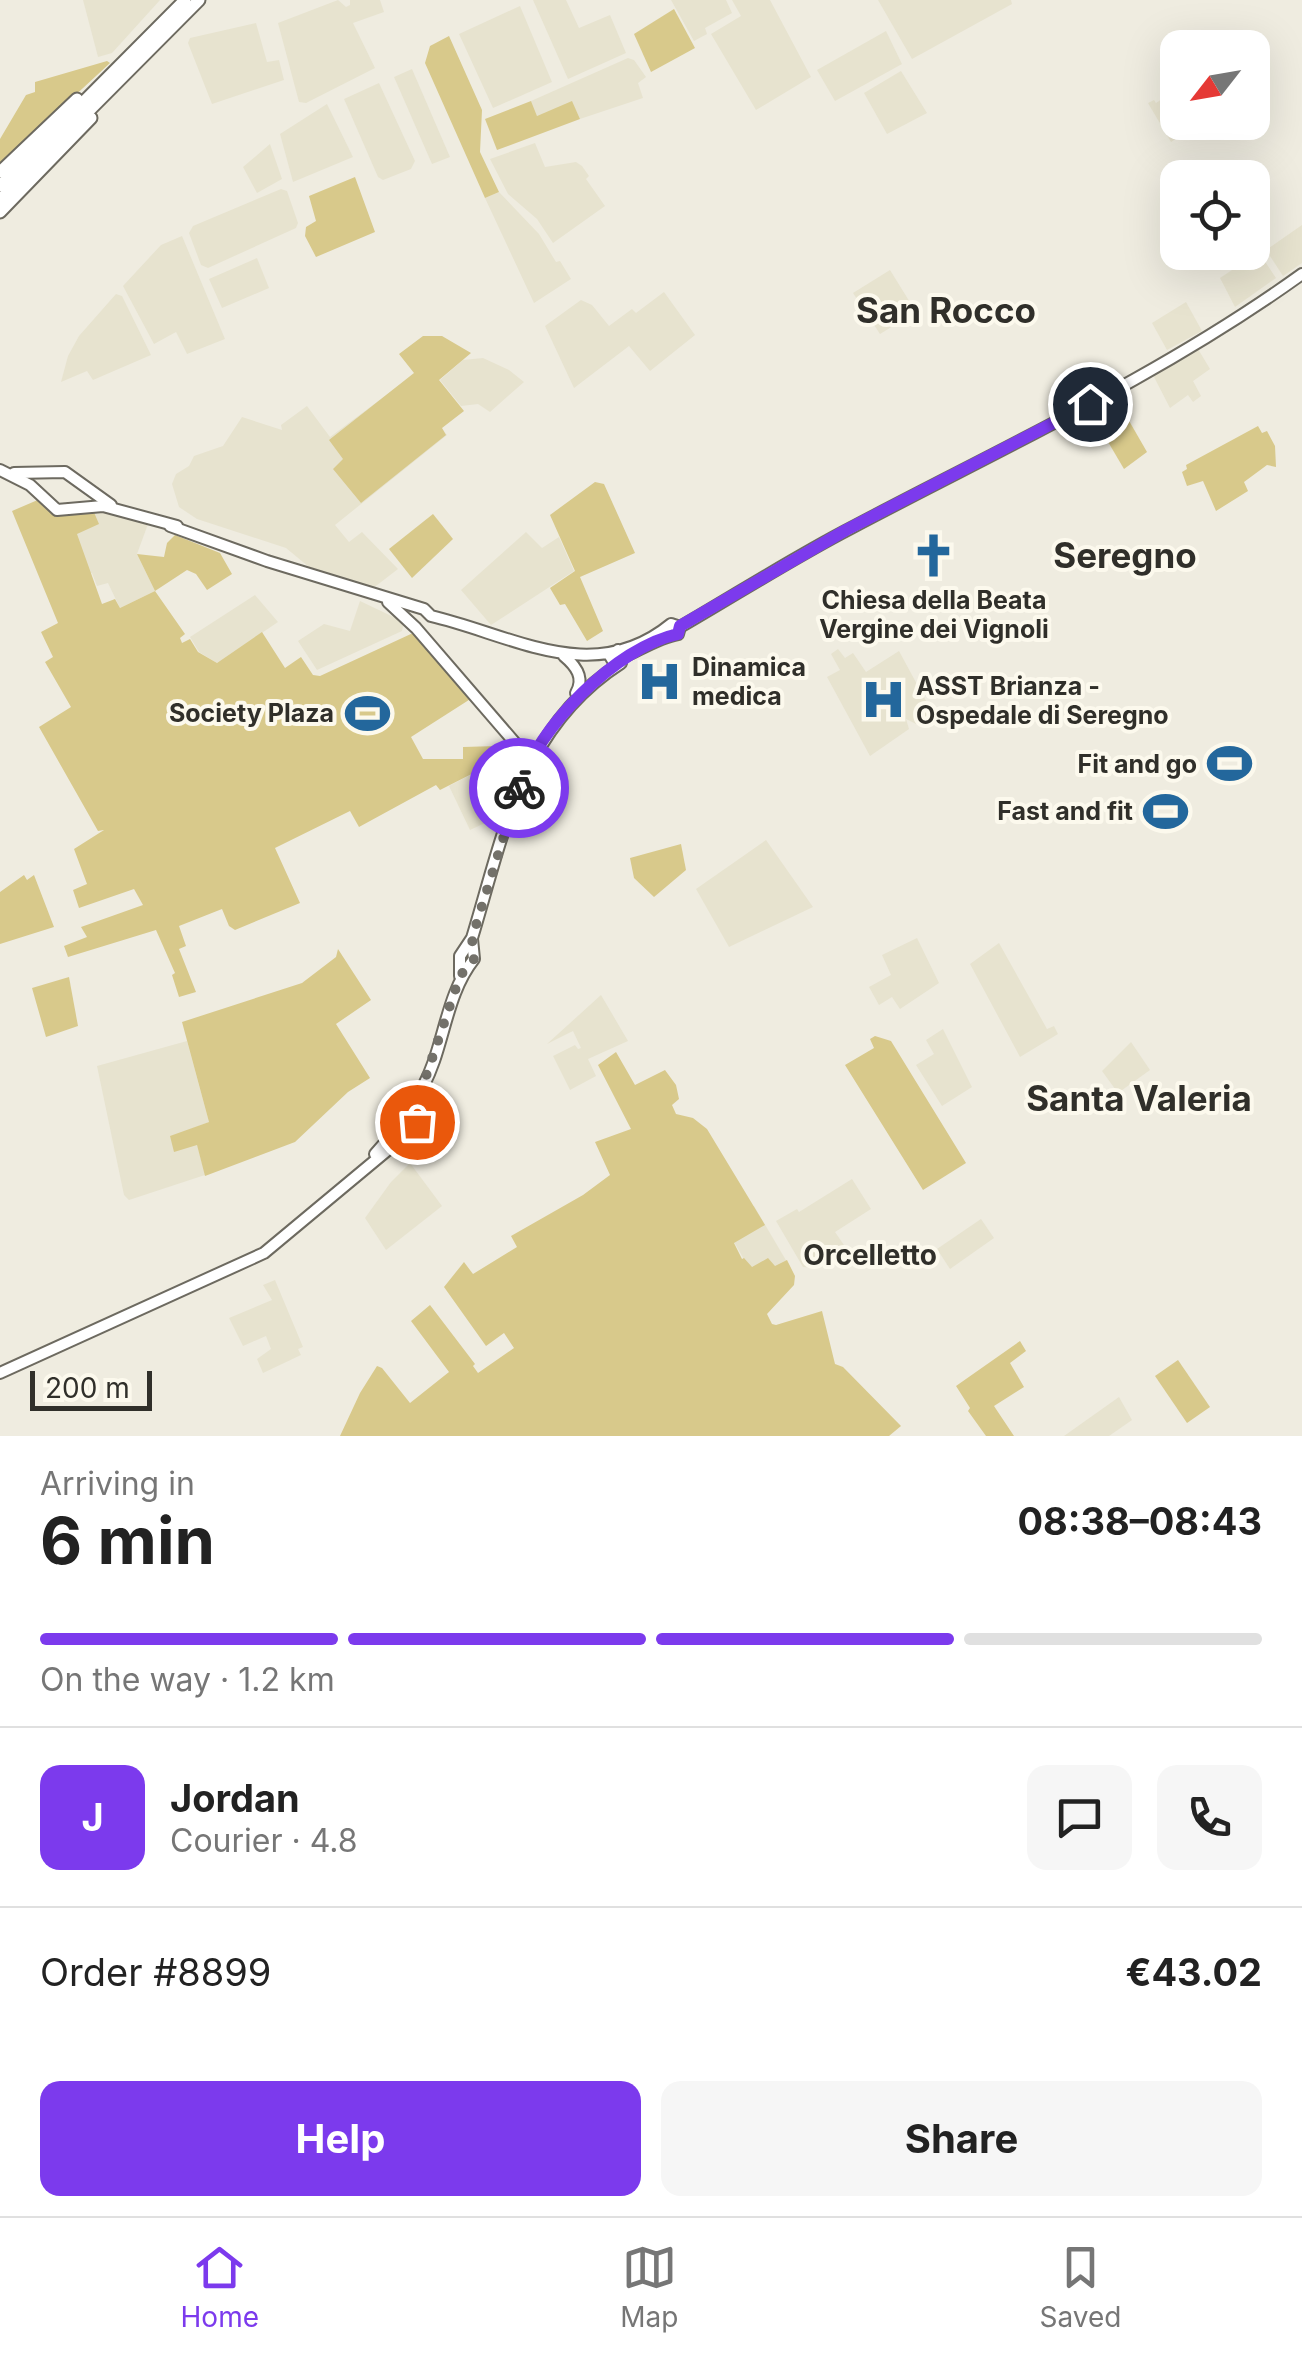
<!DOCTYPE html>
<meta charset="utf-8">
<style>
:root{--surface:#fff;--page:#f6f6f6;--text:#222;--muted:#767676;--line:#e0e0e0;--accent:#7c3aed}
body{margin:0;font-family:Inter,sans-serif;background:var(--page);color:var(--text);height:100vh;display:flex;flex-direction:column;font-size:38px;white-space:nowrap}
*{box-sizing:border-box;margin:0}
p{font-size:32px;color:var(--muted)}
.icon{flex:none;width:55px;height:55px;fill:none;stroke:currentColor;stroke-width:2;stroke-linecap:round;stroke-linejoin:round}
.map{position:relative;height:1436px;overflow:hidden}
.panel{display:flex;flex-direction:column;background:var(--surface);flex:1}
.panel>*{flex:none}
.needle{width:65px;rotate:239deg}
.tools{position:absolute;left:1160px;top:30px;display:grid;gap:20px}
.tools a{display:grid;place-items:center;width:110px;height:110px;border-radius:20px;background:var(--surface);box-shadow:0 10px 40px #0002;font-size:50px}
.scale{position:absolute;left:30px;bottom:25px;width:122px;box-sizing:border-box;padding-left:10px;border:5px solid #302f2a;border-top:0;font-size:28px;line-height:35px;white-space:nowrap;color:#302f2a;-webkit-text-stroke:8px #fcf9ed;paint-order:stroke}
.pin{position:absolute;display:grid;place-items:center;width:85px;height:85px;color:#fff;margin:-42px;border:5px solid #fff;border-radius:50%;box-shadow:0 2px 10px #0007}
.courier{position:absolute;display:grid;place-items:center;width:100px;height:100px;margin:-50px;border:8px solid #7c3aed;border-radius:50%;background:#fff;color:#222;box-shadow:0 2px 12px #0007}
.summary em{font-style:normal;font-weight:700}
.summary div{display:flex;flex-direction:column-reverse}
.summary{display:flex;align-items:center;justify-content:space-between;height:170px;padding:0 40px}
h1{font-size:65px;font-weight:700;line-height:75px}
.bar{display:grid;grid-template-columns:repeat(4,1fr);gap:15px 10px;align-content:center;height:120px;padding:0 40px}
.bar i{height:12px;border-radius:8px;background:var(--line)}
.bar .current{background:var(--accent)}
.bar p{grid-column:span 4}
.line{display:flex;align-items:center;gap:25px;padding:0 40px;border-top:2px solid var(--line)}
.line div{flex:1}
.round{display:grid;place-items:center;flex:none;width:105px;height:105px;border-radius:20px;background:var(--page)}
.cta{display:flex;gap:20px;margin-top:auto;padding:20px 40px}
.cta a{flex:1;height:115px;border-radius:20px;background:var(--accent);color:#fff;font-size:40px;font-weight:700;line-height:115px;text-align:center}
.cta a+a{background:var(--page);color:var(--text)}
.tabs{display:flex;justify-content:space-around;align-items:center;height:140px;border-top:2px solid var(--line);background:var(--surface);font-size:28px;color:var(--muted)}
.tabs a{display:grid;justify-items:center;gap:5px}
.tabs .current{color:var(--accent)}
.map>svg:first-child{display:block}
</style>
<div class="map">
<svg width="1302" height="1436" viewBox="0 0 1302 1436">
<rect width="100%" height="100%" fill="#efece0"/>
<g fill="#e7e3cf">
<polygon points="83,0 160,0 112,53 98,57"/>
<polygon points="338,0 346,7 350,5 350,0 380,0 384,12 353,23 375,68 306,103 299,102 278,23"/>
<polygon points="533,0 566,0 579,28 610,15 626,53 568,79"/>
<polygon points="671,0 726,0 732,13 705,28 707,34 694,41"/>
<polygon points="732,0 770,0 811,77 756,110 711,34 741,16"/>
<polygon points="878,0 1011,0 1012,4 912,59"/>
<polygon points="520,6 552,82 493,108 459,34"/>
<polygon points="256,23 267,62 279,60 284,80 212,104 188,43 190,38"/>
<polygon points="886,31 902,64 835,101 817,70"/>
<polygon points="628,58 634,60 646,77 638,83 643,98 580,119 572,102 537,116 531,101"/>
<polygon points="412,69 450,157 432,164 394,77"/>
<polygon points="901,71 927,113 887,134 864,93"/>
<polygon points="379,83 415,161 411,169 383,180 378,177 344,99"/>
<polygon points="1177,89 1178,122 1197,125 1171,142 1148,103 1154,100 1156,103"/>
<polygon points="327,104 353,157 293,182 280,134"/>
<polygon points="535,143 545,167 576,162 582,166 589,176 586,179 605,206 553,243 537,219 508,194 490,159"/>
<polygon points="270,144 282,179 257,193 243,167"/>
<polygon points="281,189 287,191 298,223 296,228 208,268 201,265 189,233 193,226"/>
<polygon points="499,192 539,234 556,262 560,261 571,279 534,303 485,198"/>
<polygon points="1302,225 1302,263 1283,276 1266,250"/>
<polygon points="182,236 225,339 187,354 176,332 154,344 123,286 161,245"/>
<polygon points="257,258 269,288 222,308 209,279"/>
<polygon points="1247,260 1254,267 1264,260 1276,278 1235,307 1220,278"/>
<polygon points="890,270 916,312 880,334 853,293"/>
<polygon points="664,292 695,335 650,371 629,346 574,388 545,326 581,300 592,305 609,326 632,309 636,313"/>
<polygon points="116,294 122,296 151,355 93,380 87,371 61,382 68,356 79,336"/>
<polygon points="1186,302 1202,331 1167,350 1152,323"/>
<polygon points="1198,349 1210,369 1193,381 1201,396 1193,402 1188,395 1170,408 1153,375"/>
<polygon points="483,358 509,370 524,382 490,412 478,404 461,406 440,380 463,360"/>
<polygon points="405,381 447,435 335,525 349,542 362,532 398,569 372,589 309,567 286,548 197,519 179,507 172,484 176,474 189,466 194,456 223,446 242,417 282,430 281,425 307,406 330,437"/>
<polygon points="107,510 148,524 137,554 155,591 120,608 108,583 97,586 92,573 76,572 63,516"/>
<polygon points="526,532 542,548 559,537 574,571 491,625 461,590"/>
<polygon points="255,595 278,622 217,663 199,652 190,637"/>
<polygon points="360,601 404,622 402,631 317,670 298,641 324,624 350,631"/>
<polygon points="838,649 845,658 853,653 866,672 899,651 932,712 916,724 906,719 909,729 870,756 827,677 840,670 831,654"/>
<polygon points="478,771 491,797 506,801 502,815 470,830 449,786"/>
<polygon points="766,840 813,907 729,947 696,889"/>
<polygon points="917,938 939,983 900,1009 892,997 879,1005 869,987 891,975 882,955"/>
<polygon points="999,943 1047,1029 1054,1026 1058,1034 1020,1057 970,964"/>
<polygon points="601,995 628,1041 588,1059 596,1076 570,1090 553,1056 575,1045 578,1049 581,1048 573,1031 547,1044"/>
<polygon points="943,1029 972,1087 942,1106 916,1065 934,1054 926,1040"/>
<polygon points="187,1041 209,1122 170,1137 197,1144 205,1175 129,1200 124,1195 97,1066"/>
<polygon points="1131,1042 1150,1070 1118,1093 1102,1071"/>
<polygon points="410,1163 442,1206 386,1250 365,1218 391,1182"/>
<polygon points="852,1179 871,1209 835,1232 846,1248 817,1268 803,1267 776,1221 797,1209 799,1212"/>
<polygon points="754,1206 787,1262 754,1277 734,1242 749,1209"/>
<polygon points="981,1219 994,1238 950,1269 937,1249"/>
<polygon points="275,1280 303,1347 298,1349 301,1355 263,1373 257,1359 271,1349 266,1336 243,1346 229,1318 272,1300 263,1285"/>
<polygon points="1119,1397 1132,1420 1109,1436 1064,1436"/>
</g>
<g fill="#d8c98b">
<polygon points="674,9 695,48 651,72 634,34"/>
<polygon points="449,36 482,110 480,152 499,192 485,198 425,63 430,46"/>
<polygon points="107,61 110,63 0,165 0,139 26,95 35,92 35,82"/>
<polygon points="531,101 537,116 572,101 580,119 497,150 485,119"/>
<polygon points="355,177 375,232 316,257 305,236 306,227 316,221 309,196"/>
<polygon points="423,336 442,336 471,353 439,380 464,411 442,428 446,435 361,503 333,469 343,459 329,440 414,373 399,354"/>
<polygon points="1128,419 1147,452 1124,469 1104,435"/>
<polygon points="1258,426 1262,433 1267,431 1275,446 1276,467 1267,465 1244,482 1248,491 1216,511 1203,481 1187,486 1182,472 1187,469 1186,465"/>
<polygon points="595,482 604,484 635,553 580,577 603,631 587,641 565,604 560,605 550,588 575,571 550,515"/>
<polygon points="40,499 50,509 93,510 99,524 77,534 102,604 115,599 120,608 155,591 137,554 164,557 167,543 175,535 220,553 232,574 207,590 196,574 187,570 155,591 185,634 180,638 182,643 190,639 198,652 217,663 262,632 285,668 301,657 313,675 320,676 413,633 472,698 411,737 423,759 463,759 463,747 497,746 510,740 515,752 440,790 436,785 359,827 350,811 275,848 300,903 235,930 229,926 222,909 179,926 186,946 179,949 196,992 179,997 172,975 175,973 156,930 68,957 64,946 87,937 81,927 143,905 134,889 79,908 73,890 87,884 74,849 104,830 98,831 39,727 71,707 45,662 53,657 41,632 58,623 12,511"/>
<polygon points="433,514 453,539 412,578 389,549"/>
<polygon points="681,844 686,870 654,897 634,878 630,858"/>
<polygon points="24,875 27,880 34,875 54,927 0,944 0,892"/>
<polygon points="338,949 371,1000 336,1024 370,1078 348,1092 295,1142 205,1176 197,1145 174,1152 170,1136 209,1122 182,1022 302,983 336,957"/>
<polygon points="69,977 78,1026 46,1037 32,988"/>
<polygon points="875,1036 891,1041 966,1163 923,1190 845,1065 874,1048 870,1039"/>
<polygon points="616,1052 635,1085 665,1070 676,1085 679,1099 672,1105 676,1114 693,1118 707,1129 765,1225 734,1243 742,1259 744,1258 752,1267 768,1258 775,1266 787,1260 795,1276 794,1285 767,1314 772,1324 776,1325 822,1311 835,1364 843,1367 901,1426 889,1436 340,1436 360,1393 377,1366 382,1368 410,1403 449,1372 411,1321 430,1305 475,1364 473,1366 478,1373 514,1348 504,1333 486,1346 444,1287 464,1262 473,1274 517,1247 511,1236 583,1195 610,1175 595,1142 631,1129 598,1065"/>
<polygon points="1020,1341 1026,1351 1010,1363 1024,1387 994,1406 1014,1436 986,1436 968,1411 970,1408 956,1386"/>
<polygon points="1178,1360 1210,1407 1187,1423 1155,1376"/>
</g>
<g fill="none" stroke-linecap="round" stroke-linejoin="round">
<defs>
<g id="major">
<polyline points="0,470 30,485 57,510 103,506 177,526"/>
<polyline points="14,473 65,472 111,505"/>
<path d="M170 526 267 561 424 609 431 616C513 635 593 688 671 624L680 627 678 634C655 638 635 654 613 661L610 656 618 650"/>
<polyline points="388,602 416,628 522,751 527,754 536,750"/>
<path d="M680 627C737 594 793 558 851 528 1004 447 1162 375 1302 274"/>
<path d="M564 656C576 666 585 678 576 693"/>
<path d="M460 976V956L472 938C504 833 521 727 621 663"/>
<path d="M375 1154C401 1125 421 1098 434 1061 446 1026 451 988 474 959L472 939"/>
<polyline points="0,1373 264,1253 425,1119 426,1111 420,1101 420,1093"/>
</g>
<g id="highway">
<polyline points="0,172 77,99"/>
<polyline points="0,186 185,0"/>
<polyline points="0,200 199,0"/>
<polyline points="0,212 91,118"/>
</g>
</defs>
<use href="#major" stroke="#6d6a60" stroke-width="14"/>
<use href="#highway" stroke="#6d6a60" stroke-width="15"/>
<use href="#major" stroke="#fff" stroke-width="10"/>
<use href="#highway" stroke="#fff" stroke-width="11"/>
</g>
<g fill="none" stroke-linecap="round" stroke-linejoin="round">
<polyline stroke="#73716a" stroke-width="10" stroke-dasharray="0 18" points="417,1122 426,1116 420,1094 460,976 474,959 472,938 519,788"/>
<path stroke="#7c3aed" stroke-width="12" d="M519 788C537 728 616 647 678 634L680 626 846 530 1090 404"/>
</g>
<defs>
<symbol id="church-bare" viewBox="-9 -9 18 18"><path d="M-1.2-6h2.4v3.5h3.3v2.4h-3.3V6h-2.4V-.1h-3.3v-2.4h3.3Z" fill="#23679c" stroke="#fcf9ed" stroke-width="2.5" paint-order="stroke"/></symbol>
<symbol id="hospital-bare" viewBox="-9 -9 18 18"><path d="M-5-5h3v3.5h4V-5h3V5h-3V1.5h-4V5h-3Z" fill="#23679c" stroke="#fcf9ed" stroke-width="2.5" paint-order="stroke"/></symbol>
<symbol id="stadium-bare" viewBox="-9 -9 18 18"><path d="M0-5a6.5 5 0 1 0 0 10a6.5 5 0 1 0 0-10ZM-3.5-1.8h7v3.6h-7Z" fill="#23679c" stroke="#fcf9ed" stroke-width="2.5" paint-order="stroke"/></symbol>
</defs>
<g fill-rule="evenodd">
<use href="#church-bare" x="902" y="524" width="63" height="63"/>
<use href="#hospital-bare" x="628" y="650" width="63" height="63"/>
<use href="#hospital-bare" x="852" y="668" width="63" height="63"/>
<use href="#stadium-bare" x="336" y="682" width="63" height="63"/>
<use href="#stadium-bare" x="1198" y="732" width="63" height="63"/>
<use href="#stadium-bare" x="1134" y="780" width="63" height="63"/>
</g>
<g text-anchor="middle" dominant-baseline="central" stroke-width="8" stroke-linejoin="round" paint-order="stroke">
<g font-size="25" font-weight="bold" fill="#302f2a" stroke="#fcf9ed" text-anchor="end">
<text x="934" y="600" text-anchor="middle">Chiesa della Beata<tspan x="934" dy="29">Vergine dei Vignoli</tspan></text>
<text x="692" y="667" text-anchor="start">Dinamica<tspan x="692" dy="29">medica</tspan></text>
<text x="916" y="686" text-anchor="start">ASST Brianza -<tspan x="916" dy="29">Ospedale di Seregno</tspan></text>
<text x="334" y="713">Society Plaza</text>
<text x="1197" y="764">Fit and go</text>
<text x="1133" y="811">Fast and fit</text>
</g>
<g font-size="28" font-weight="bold" fill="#302f2a" stroke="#fcf9ed">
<text x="870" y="1255">Orcelletto</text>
</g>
<g font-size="35" font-weight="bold" fill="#302f2a" stroke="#fcf9ed">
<text x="946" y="310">San Rocco</text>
<text x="1125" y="555">Seregno</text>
<text x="1139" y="1098">Santa Valeria</text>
</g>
</g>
</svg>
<div class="tools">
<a><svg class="needle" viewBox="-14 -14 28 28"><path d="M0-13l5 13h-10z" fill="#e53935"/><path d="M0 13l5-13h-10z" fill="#767676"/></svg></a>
<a><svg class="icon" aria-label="locate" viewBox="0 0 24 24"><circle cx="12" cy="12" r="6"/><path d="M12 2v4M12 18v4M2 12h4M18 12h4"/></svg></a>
</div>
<div class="scale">200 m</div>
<div class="pin" style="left:417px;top:1122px;background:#ea580c"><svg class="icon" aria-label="bag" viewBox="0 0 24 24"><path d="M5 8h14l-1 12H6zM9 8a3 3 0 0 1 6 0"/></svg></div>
<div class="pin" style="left:1090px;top:404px;background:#1f2937"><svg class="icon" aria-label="home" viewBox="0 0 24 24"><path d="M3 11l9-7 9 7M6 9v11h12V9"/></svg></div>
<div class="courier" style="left:519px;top:788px"><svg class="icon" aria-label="bike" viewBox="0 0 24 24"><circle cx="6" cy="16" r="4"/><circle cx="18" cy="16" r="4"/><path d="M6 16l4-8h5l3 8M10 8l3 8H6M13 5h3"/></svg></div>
</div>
<section class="panel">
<div class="summary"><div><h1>6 min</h1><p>Arriving in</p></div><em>08:38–08:43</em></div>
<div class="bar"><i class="current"></i><i class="current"></i><i class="current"></i><i></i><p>On the way · 1.2 km</p></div>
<div class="line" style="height:180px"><b class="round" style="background:var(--accent);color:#fff">J</b><div><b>Jordan</b><p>Courier · 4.8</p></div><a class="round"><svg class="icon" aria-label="chat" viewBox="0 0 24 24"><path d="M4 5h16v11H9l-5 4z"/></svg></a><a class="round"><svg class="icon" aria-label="phone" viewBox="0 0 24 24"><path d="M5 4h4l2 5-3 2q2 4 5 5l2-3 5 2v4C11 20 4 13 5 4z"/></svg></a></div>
<div class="line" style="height:130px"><div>Order #8899</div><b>€43.02</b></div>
<div class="cta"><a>Help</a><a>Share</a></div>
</section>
<nav class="tabs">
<a class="current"><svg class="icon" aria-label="home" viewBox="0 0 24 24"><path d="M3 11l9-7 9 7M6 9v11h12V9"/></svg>Home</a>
<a><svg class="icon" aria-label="map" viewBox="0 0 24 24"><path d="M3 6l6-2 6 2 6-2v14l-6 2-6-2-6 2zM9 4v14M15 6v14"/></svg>Map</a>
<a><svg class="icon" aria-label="saved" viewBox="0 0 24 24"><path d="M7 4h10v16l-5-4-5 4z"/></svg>Saved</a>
</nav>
